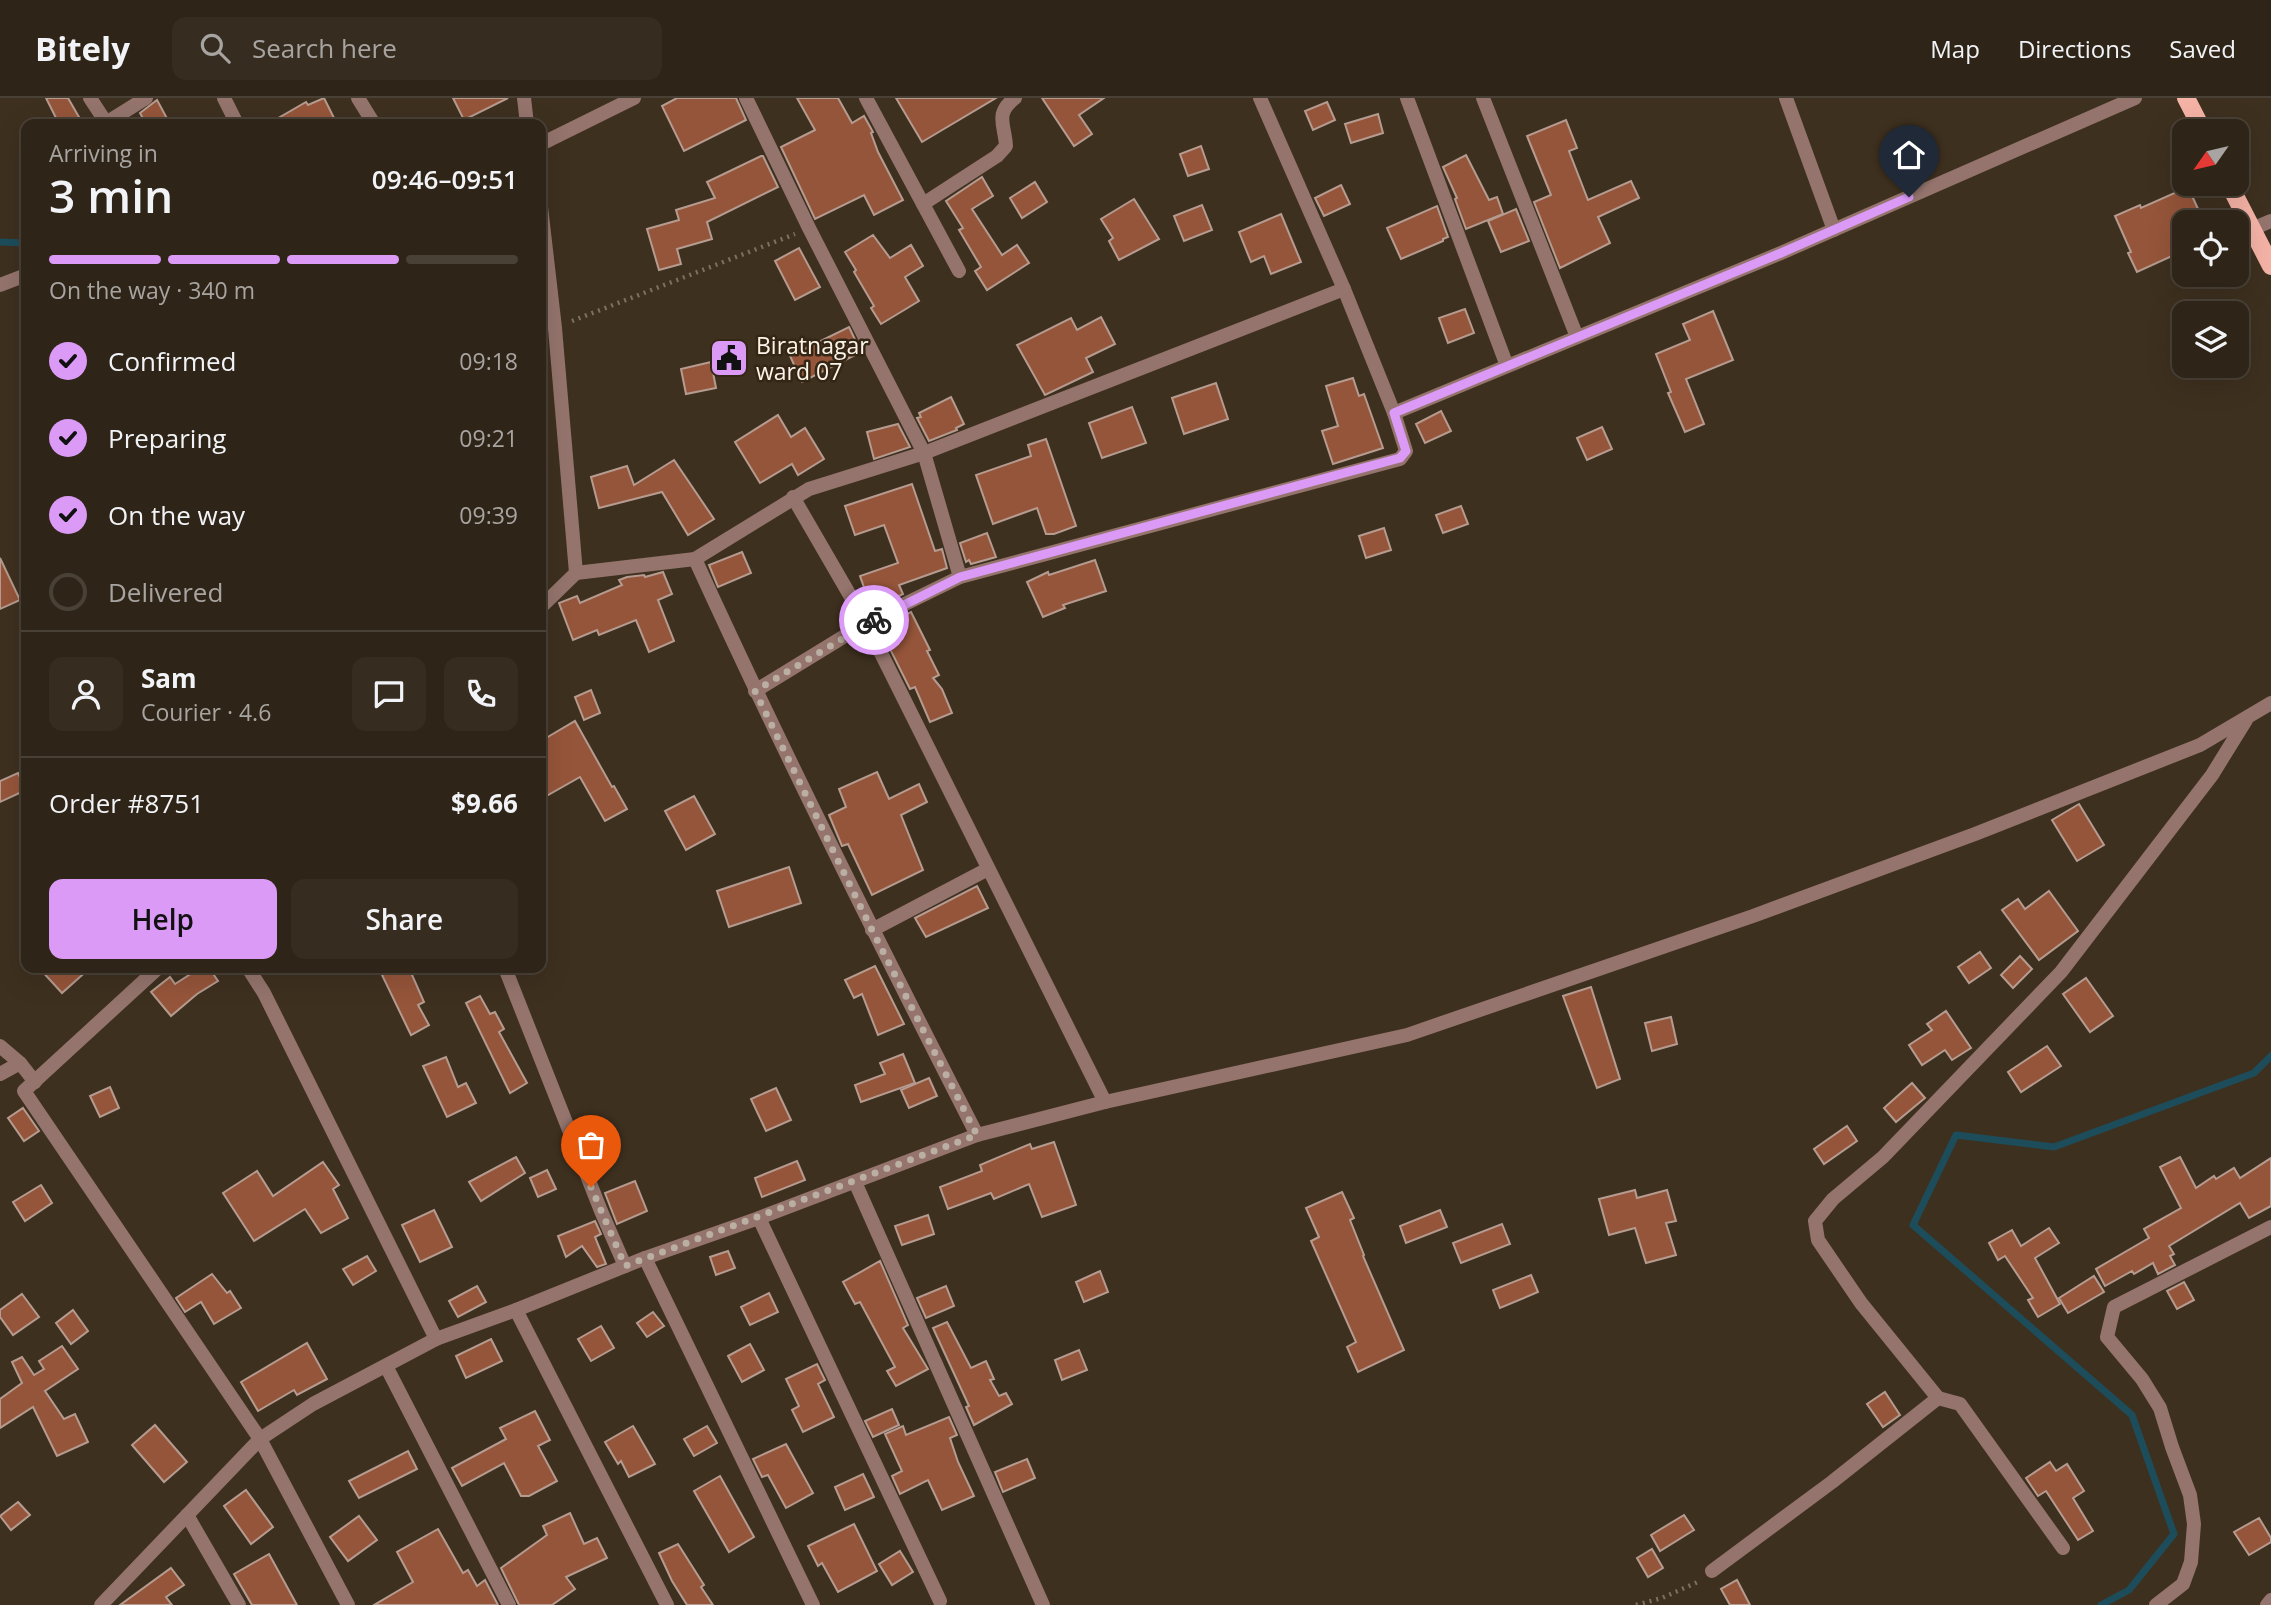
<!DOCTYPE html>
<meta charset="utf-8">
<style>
:root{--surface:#2e2417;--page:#362c20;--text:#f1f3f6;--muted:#a7a4a1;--line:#494136;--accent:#da9af6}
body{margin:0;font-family:"Open Sans",sans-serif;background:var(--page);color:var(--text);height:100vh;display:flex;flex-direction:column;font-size:26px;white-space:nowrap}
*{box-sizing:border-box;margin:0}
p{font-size:23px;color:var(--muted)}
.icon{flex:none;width:38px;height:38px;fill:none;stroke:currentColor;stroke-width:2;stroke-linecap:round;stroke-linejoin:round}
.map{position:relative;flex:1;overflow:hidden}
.side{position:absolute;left:21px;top:21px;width:525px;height:854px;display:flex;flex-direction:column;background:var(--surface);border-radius:14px;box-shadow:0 7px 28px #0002,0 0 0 2px var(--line)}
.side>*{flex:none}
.needle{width:46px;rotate:236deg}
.controls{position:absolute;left:2172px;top:21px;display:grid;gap:14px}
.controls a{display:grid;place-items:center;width:77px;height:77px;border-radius:14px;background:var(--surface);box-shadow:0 7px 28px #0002,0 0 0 2px var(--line);font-size:35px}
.pin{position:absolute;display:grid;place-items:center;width:60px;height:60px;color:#fff;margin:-72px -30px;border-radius:50% 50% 50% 0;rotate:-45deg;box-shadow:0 0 7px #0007}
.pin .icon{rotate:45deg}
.courier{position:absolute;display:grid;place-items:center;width:70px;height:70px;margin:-35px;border:5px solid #da9af6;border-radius:50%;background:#fff;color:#222;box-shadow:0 2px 9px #0007}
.overview em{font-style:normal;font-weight:600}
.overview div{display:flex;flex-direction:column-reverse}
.overview{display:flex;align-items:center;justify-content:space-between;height:119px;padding:0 28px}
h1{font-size:46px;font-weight:600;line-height:52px}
.bar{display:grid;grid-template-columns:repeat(4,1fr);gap:10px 7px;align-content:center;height:84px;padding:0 28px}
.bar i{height:9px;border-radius:5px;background:var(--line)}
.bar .on{background:var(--accent)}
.bar p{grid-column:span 4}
.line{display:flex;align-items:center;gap:18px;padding:0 28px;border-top:2px solid var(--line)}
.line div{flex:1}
.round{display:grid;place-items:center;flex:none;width:74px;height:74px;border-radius:14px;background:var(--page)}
ol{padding:0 28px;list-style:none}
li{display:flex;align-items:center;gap:21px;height:77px}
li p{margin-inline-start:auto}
li .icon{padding:7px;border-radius:50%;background:var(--accent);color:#111;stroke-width:4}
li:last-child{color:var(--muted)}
li i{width:38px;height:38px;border:4px solid var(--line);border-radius:50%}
.cta{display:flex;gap:14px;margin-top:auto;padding:14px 28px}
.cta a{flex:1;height:80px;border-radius:14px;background:var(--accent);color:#111;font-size:28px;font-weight:600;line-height:80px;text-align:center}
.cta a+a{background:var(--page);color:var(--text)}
header{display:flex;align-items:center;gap:42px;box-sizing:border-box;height:98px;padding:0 35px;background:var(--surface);border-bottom:2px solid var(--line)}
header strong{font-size:33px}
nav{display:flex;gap:38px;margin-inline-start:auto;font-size:24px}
.search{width:490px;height:63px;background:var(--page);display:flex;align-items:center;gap:18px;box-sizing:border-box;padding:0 24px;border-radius:14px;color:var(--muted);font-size:26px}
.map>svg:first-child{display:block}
</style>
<header>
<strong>Bitely</strong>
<div class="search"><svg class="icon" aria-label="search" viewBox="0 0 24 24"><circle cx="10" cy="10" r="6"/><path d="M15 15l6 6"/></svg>Search here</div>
<nav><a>Map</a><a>Directions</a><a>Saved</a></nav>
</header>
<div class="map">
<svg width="2271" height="1507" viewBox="0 0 2271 1507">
<rect width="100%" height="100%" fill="#3e301f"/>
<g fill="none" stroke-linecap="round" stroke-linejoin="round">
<g stroke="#1d4d5b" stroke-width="7">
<polyline points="0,144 26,145"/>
<polyline points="2101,1507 2129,1492 2174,1436 2132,1317 1913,1127 1956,1037 2054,1049 2254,975 2271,958"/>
</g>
</g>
<g fill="#95553a" stroke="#b59b90" stroke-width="2">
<polygon points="46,0 68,0 83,26 59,26"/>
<polygon points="324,0 337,26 268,26 306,4 308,7"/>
<polygon points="453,0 508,0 464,22"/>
<polygon points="677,0 736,0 746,22 684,53 662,8"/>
<polygon points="797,0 838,0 852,25 864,18 873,34 871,35 878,54 903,102 874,117 864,97 815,121 781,49 815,32"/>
<polygon points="896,0 996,0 922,44"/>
<polygon points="1042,0 1104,0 1079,17 1092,36 1074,48"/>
<polygon points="157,2 170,26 146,26 140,15"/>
<polygon points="1327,4 1335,22 1313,32 1305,13"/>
<polygon points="1378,16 1383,35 1351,45 1345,26"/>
<polygon points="1566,22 1577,50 1569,53 1588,102 1631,83 1639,100 1598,119 1610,145 1560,170 1534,104 1551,97 1527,38"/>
<polygon points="1201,48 1209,71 1188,78 1180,56"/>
<polygon points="1466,57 1489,102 1497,99 1503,116 1466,131 1455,101 1457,100 1443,69"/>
<polygon points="761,58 763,58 778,89 707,124 712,141 677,151 681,166 659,172 647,131 679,122 676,112 715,100 707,84"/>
<polygon points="982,79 993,98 972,111 1002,157 1017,147 1029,165 987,192 975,173 981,169 959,132 963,130 946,103"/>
<polygon points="1035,84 1047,104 1022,120 1010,100"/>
<polygon points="1341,87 1350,106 1324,118 1315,100"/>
<polygon points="2188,89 2204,124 2184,124 2184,150 2171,156 2172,158 2137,174 2128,155 2131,154 2115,118 2140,107 2141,110"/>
<polygon points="1134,101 1159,141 1119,162 1109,143 1113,140 1101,121"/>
<polygon points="1202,107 1212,132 1184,143 1174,118"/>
<polygon points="1437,108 1448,139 1443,141 1443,143 1401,161 1387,130"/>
<polygon points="1516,111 1529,143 1501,154 1488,123"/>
<polygon points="1281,116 1301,164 1271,176 1264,158 1251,164 1239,134"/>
<polygon points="873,137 890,160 911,147 923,168 905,179 919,203 881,226 871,210 874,208 854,174 856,172 845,154"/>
<polygon points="799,150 820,189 795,202 775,163"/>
<polygon points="1465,211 1474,235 1448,245 1439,220"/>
<polygon points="1713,213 1733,262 1686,281 1704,326 1685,334 1668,295 1671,294 1656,256 1690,242 1683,226"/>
<polygon points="1101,219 1115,246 1086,260 1093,274 1045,297 1017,247 1071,220 1077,232"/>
<polygon points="849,229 861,254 802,284 790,258"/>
<polygon points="711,264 716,290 686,296 681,271"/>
<polygon points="1353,280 1359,298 1364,296 1383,350 1333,366 1322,333 1338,328 1326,288"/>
<polygon points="1216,285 1228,321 1184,336 1172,300"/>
<polygon points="951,299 964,326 956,330 957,332 929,343 917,320 921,319 919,315"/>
<polygon points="1132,309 1146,345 1102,360 1089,325"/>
<polygon points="1441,313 1451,333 1425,345 1416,326"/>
<polygon points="778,317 791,339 805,330 824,361 798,377 792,366 760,385 735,344"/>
<polygon points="898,326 910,349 874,361 867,334"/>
<polygon points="1602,329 1612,351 1587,362 1577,340"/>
<polygon points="1046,341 1076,428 1054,436 1046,436 1037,410 993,426 976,377 1031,358 1028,347"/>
<polygon points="674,362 714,421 688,437 662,394 599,410 591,379 627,368 634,387"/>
<polygon points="912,386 935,453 942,451 947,470 899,487 903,496 872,512 860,478 898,465 884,427 855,437 845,408"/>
<polygon points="1461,408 1468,426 1443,435 1436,417"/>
<polygon points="1384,430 1391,452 1366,460 1359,438"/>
<polygon points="987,435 996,459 971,466 969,462 966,464 960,445"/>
<polygon points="742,454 751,475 718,489 709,467"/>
<polygon points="0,460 20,502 0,511"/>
<polygon points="1095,462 1106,493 1063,507 1065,510 1043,519 1027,484 1048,474 1049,477"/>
<polygon points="663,474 672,496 658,502 674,543 649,554 636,522 599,537 597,532 573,542 559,505 577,498 580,505 622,487 619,482 627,479 644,477 645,479"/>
<polygon points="911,514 930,552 927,553 939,577 933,580 942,591 952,615 930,624 915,589 910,591 879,529"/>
<polygon points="591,592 600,615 584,622 575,599"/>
<polygon points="575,623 612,689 614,688 627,711 605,723 580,679 541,701 541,643"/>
<polygon points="877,674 889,701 919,686 927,704 901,717 923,772 872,797 848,746 842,748 829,717 846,709 839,691"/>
<polygon points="18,675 26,692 0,704 0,683"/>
<polygon points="694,698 715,736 686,752 665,713"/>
<polygon points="2079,706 2104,747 2077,763 2052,722"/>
<polygon points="789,769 801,805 729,829 717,793"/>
<polygon points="977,788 988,810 926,839 915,820"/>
<polygon points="2049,793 2078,833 2039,862 2002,812 2018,801 2025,811"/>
<polygon points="1980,854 1991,870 1969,885 1958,869"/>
<polygon points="2020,858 2032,871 2013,890 2001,877"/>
<polygon points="875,868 904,926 878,937 862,896 854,900 845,882"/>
<polygon points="39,870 90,870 62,895"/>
<polygon points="200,870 209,870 218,883 197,896 171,918 151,894 170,879 175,886"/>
<polygon points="397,870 409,870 424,904 418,907 429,927 411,937 382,877"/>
<polygon points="2086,880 2113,918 2090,934 2063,896"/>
<polygon points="1591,889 1620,981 1597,990 1563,898"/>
<polygon points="480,898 490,916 495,914 504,931 499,934 527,985 510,995 466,905"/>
<polygon points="1946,913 1971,950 1952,962 1945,952 1922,967 1909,947 1932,932 1927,926"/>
<polygon points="1671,919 1677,946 1652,953 1645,925"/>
<polygon points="2047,948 2061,968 2021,994 2008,974"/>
<polygon points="903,956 915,985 861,1004 855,987 885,976 880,965"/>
<polygon points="446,959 458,989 466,985 476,1005 447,1019 423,968"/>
<polygon points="929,980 937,998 909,1010 901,992"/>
<polygon points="1912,985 1925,1000 1896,1024 1884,1010"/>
<polygon points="110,989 119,1010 100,1019 90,998"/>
<polygon points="776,990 791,1022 766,1033 751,1001"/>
<polygon points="23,1010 39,1033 24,1043 8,1020"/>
<polygon points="1847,1028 1857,1043 1824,1066 1814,1051"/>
<polygon points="1054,1044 1076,1107 1042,1119 1029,1086 994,1101 991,1095 948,1111 940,1089 982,1073 980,1067 1030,1046 1032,1051"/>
<polygon points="516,1059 525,1075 481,1103 469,1084"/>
<polygon points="2180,1059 2196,1090 2214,1078 2216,1081 2234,1070 2240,1080 2271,1060 2271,1108 2249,1120 2240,1105 2169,1148 2174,1156 2170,1158 2175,1167 2158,1176 2153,1165 2134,1176 2132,1173 2105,1188 2096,1171 2149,1140 2144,1131 2181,1110 2160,1069"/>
<polygon points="797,1063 805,1082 762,1099 755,1080"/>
<polygon points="323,1064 339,1087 333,1091 348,1120 321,1135 305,1111 254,1143 223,1095 257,1073 273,1098"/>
<polygon points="547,1072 556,1091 538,1099 530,1080"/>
<polygon points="635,1083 647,1113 617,1126 605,1095"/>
<polygon points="41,1087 52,1105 25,1123 13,1104"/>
<polygon points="1635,1092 1637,1100 1667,1092 1676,1123 1666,1125 1676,1157 1646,1165 1635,1130 1609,1137 1599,1101"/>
<polygon points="1342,1094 1354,1120 1350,1122 1364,1157 1363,1158 1404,1252 1358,1274 1347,1249 1356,1244 1311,1143 1319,1139 1306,1110"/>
<polygon points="434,1112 452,1149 420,1164 402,1127"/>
<polygon points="1440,1112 1447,1129 1406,1145 1400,1128"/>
<polygon points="928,1117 934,1136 902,1147 895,1128"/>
<polygon points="595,1123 601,1136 595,1139 606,1166 597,1169 582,1148 566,1159 558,1138"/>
<polygon points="1502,1126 1510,1146 1461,1165 1453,1145"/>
<polygon points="2049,1130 2059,1145 2035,1160 2060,1206 2038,1219 2028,1202 2033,1200 2005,1158 1998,1162 1989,1145 2012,1132 2021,1148"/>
<polygon points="728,1153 735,1170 716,1177 710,1159"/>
<polygon points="367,1158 376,1173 353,1187 343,1171"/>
<polygon points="880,1163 908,1227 903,1230 928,1271 896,1288 887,1273 895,1269 860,1204 855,1206 843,1184"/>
<polygon points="1100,1173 1108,1194 1084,1204 1076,1184"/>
<polygon points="212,1176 227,1195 230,1193 241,1210 214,1226 201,1204 185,1214 176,1200"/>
<polygon points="1531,1177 1538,1194 1500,1210 1493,1192"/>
<polygon points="2094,1178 2104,1194 2068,1215 2059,1200"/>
<polygon points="2184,1184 2194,1202 2177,1211 2167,1193"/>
<polygon points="477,1188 486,1204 458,1219 449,1203"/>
<polygon points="946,1188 954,1208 926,1220 917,1200"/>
<polygon points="769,1195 778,1214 750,1227 741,1209"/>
<polygon points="22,1196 39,1219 13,1237 0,1219 0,1212"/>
<polygon points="73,1212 88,1233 71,1246 56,1225"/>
<polygon points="653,1214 664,1228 647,1239 637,1225"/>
<polygon points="947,1224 971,1270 986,1263 994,1281 990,1282 999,1298 1006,1295 1012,1306 974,1327 966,1309 969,1308 933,1230"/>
<polygon points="601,1228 614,1250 591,1263 578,1241"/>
<polygon points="491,1241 502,1263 466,1280 456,1258"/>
<polygon points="307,1245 327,1281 297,1297 294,1292 258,1313 241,1284"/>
<polygon points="750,1246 764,1272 742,1284 728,1258"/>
<polygon points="62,1248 78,1271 45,1293 64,1321 75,1316 88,1344 57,1358 33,1309 0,1330 0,1301 22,1285 12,1264 22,1259 34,1277 44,1271 39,1263"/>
<polygon points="1079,1252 1087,1272 1062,1282 1055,1262"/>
<polygon points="817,1266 825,1282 818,1286 834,1319 803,1334 792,1312 799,1308 786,1281"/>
<polygon points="1885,1294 1900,1317 1883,1329 1867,1306"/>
<polygon points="892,1311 899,1327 873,1339 865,1323"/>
<polygon points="535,1313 550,1342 538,1348 557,1383 529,1398 521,1398 504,1365 462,1388 452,1370 506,1341 500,1330"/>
<polygon points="949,1319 957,1337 950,1340 958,1364 974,1398 942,1412 928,1382 900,1396 892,1378 902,1373 885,1336 903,1328 906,1337"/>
<polygon points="155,1327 187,1364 164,1384 132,1347"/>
<polygon points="633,1328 655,1366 629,1379 621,1363 618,1366 605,1344"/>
<polygon points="707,1328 717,1345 694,1358 684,1341"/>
<polygon points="786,1346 813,1395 786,1410 768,1377 762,1379 753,1361"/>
<polygon points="408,1353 417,1371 359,1400 349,1383"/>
<polygon points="1027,1361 1035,1380 1003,1394 995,1374"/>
<polygon points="2050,1364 2056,1373 2067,1366 2084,1393 2073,1400 2093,1433 2078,1442 2046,1393 2038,1398 2026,1380"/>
<polygon points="863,1376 874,1399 845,1412 835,1389"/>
<polygon points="720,1378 754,1439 729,1454 694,1393"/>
<polygon points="246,1392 273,1429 251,1446 224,1408"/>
<polygon points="18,1404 30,1417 11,1432 0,1418"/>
<polygon points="570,1415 584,1446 597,1440 607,1460 566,1479 575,1491 552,1507 519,1507 501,1470 547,1437 543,1428"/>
<polygon points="1684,1417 1694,1432 1660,1453 1651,1437"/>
<polygon points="359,1418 377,1442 348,1463 330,1439"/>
<polygon points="2259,1420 2271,1440 2271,1444 2249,1457 2234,1434"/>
<polygon points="854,1426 877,1473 838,1494 822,1465 818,1468 808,1448"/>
<polygon points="438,1431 463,1475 468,1472 477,1488 485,1482 498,1507 374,1507 413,1484 397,1454"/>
<polygon points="678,1446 704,1487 701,1489 713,1507 687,1507 672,1483 659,1455"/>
<polygon points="1652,1451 1663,1470 1648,1479 1637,1460"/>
<polygon points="900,1453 913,1474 892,1487 879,1466"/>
<polygon points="269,1456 297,1507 252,1507 234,1476"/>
<polygon points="171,1470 184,1487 166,1499 172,1507 120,1507"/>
<polygon points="1737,1482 1750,1507 1730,1507 1721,1491"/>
</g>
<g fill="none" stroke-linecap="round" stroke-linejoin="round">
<g stroke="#7d7062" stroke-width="4.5" stroke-dasharray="2 5" stroke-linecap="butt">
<polyline points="572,223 795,136"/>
<polyline points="541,626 545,633"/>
<polyline points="1636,1507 1662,1500 1700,1483"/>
</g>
<g stroke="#94746d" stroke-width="14">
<polyline points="90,0 107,26"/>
<polyline points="224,0 237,26"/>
<polyline points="358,0 374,26"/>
<polyline points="524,0 527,26"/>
<polyline points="746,0 809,130 924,355 960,479"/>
<polyline points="866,0 959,173"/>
<polyline points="1260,0 1344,191 1394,315"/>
<polyline points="1407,0 1507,268"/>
<polyline points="1483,0 1577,239"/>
<polyline points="1786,0 1834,132"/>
<polyline points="106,25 146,0"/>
<polyline points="541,46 634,0"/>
<path d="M923 106 997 58 1006 48C1005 27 994 16 1015 0"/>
<polyline points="541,109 555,230 576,475 541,509"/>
<polyline points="2252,131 2271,123"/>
<polyline points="0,187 26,177"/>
<polyline points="793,399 866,525 1105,1004"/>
<polyline points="695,461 809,391 924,355 1344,191"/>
<path d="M576 475 695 461C784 656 880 847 977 1037"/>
<polyline points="755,593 866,525 960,479 1400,361 1406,353 1394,315 1781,155 2135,0"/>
<polyline points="872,832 988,771"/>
<polyline points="158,870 24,993 260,1341 348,1507"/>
<polyline points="248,870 264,895 436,1241"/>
<polyline points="505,870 601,1113 625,1168"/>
<polyline points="0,948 20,965"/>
<polyline points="0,976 20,965 35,984"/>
<polyline points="855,1084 1043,1507"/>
<polyline points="759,1120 940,1503"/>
<polyline points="645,1160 813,1507"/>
<polyline points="516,1212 667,1507"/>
<polyline points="386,1268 509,1507"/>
<polyline points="1938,1300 1960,1306 2063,1450"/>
<polyline points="187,1417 239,1507"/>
<polyline points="1712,1473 1832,1384 1938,1300 1861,1205 1818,1142 1815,1123 1833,1101 1883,1059 2061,874 2212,677 2246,622"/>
<polyline points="101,1507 260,1341 313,1306 436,1241 516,1212 645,1160 759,1120 977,1037 1105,1004 1407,937 1753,818 1975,736 2200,647 2271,605"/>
<polyline points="2156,1507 2183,1486 2191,1464 2194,1426 2190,1397 2172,1349 2160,1310 2142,1281 2107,1239 2114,1209 2271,1129"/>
<polyline points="2267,1507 2271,1502"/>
</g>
<g stroke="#f5b3a6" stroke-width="18">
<polyline points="2186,0 2203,33"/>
<polyline points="2229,86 2271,168"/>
</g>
</g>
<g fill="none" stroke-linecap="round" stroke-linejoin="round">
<polyline stroke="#baafa2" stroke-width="7" stroke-dasharray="0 12.6" points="591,1089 625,1168 977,1037 872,832 755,593 874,522"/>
<polyline stroke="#da9af6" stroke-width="9" points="874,522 960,479 1400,360 1406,353 1394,315 1781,155 1909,99"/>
</g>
<defs>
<symbol id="civic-square" viewBox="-11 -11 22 22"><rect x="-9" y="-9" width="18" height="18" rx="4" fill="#da9af6" stroke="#342615"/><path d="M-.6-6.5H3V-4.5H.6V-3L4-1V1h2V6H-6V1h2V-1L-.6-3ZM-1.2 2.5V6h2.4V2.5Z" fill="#111"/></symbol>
</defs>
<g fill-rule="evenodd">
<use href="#civic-square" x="707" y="238" width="44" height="44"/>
</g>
<g text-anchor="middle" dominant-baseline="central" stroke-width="5" stroke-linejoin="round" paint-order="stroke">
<g font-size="23" fill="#fdf3e9" stroke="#342615" text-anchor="start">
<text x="756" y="247">Biratnagar<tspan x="756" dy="26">ward 07</tspan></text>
</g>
</g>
</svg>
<div class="controls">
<a><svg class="needle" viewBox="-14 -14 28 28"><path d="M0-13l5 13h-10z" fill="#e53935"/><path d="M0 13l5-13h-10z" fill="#a7a4a1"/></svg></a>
<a><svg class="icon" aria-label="locate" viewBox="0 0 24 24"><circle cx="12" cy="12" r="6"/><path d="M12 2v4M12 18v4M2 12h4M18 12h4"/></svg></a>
<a><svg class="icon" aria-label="layers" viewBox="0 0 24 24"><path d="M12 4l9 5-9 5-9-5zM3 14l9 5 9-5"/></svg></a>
</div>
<div class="pin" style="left:591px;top:1089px;background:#ea580c"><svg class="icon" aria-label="bag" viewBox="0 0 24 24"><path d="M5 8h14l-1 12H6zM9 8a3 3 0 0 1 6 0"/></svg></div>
<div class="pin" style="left:1909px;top:99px;background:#1f2937"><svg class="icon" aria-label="home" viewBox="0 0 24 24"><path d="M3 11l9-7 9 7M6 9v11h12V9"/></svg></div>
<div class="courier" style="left:874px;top:522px"><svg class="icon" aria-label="bike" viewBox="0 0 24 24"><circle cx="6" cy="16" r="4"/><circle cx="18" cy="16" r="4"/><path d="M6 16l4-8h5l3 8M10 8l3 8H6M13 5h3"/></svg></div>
<section class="side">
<div class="overview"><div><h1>3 min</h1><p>Arriving in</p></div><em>09:46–09:51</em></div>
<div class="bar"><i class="on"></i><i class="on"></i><i class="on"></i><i></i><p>On the way · 340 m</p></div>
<ol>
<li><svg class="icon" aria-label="check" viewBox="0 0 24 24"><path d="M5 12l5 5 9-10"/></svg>Confirmed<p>09:18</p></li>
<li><svg class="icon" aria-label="check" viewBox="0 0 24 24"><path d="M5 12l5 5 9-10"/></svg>Preparing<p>09:21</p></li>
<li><svg class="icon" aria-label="check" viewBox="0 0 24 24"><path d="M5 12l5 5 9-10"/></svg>On the way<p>09:39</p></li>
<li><i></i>Delivered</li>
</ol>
<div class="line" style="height:126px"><a class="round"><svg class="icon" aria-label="person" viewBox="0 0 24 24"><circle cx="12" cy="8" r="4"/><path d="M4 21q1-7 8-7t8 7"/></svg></a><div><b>Sam</b><p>Courier · 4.6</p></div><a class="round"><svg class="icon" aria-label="chat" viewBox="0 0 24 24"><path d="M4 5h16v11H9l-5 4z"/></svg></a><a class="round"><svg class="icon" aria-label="phone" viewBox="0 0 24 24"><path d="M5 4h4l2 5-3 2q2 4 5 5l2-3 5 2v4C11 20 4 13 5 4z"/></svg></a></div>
<div class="line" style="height:91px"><div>Order #8751</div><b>$9.66</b></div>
<div class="cta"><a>Help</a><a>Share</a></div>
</section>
</div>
